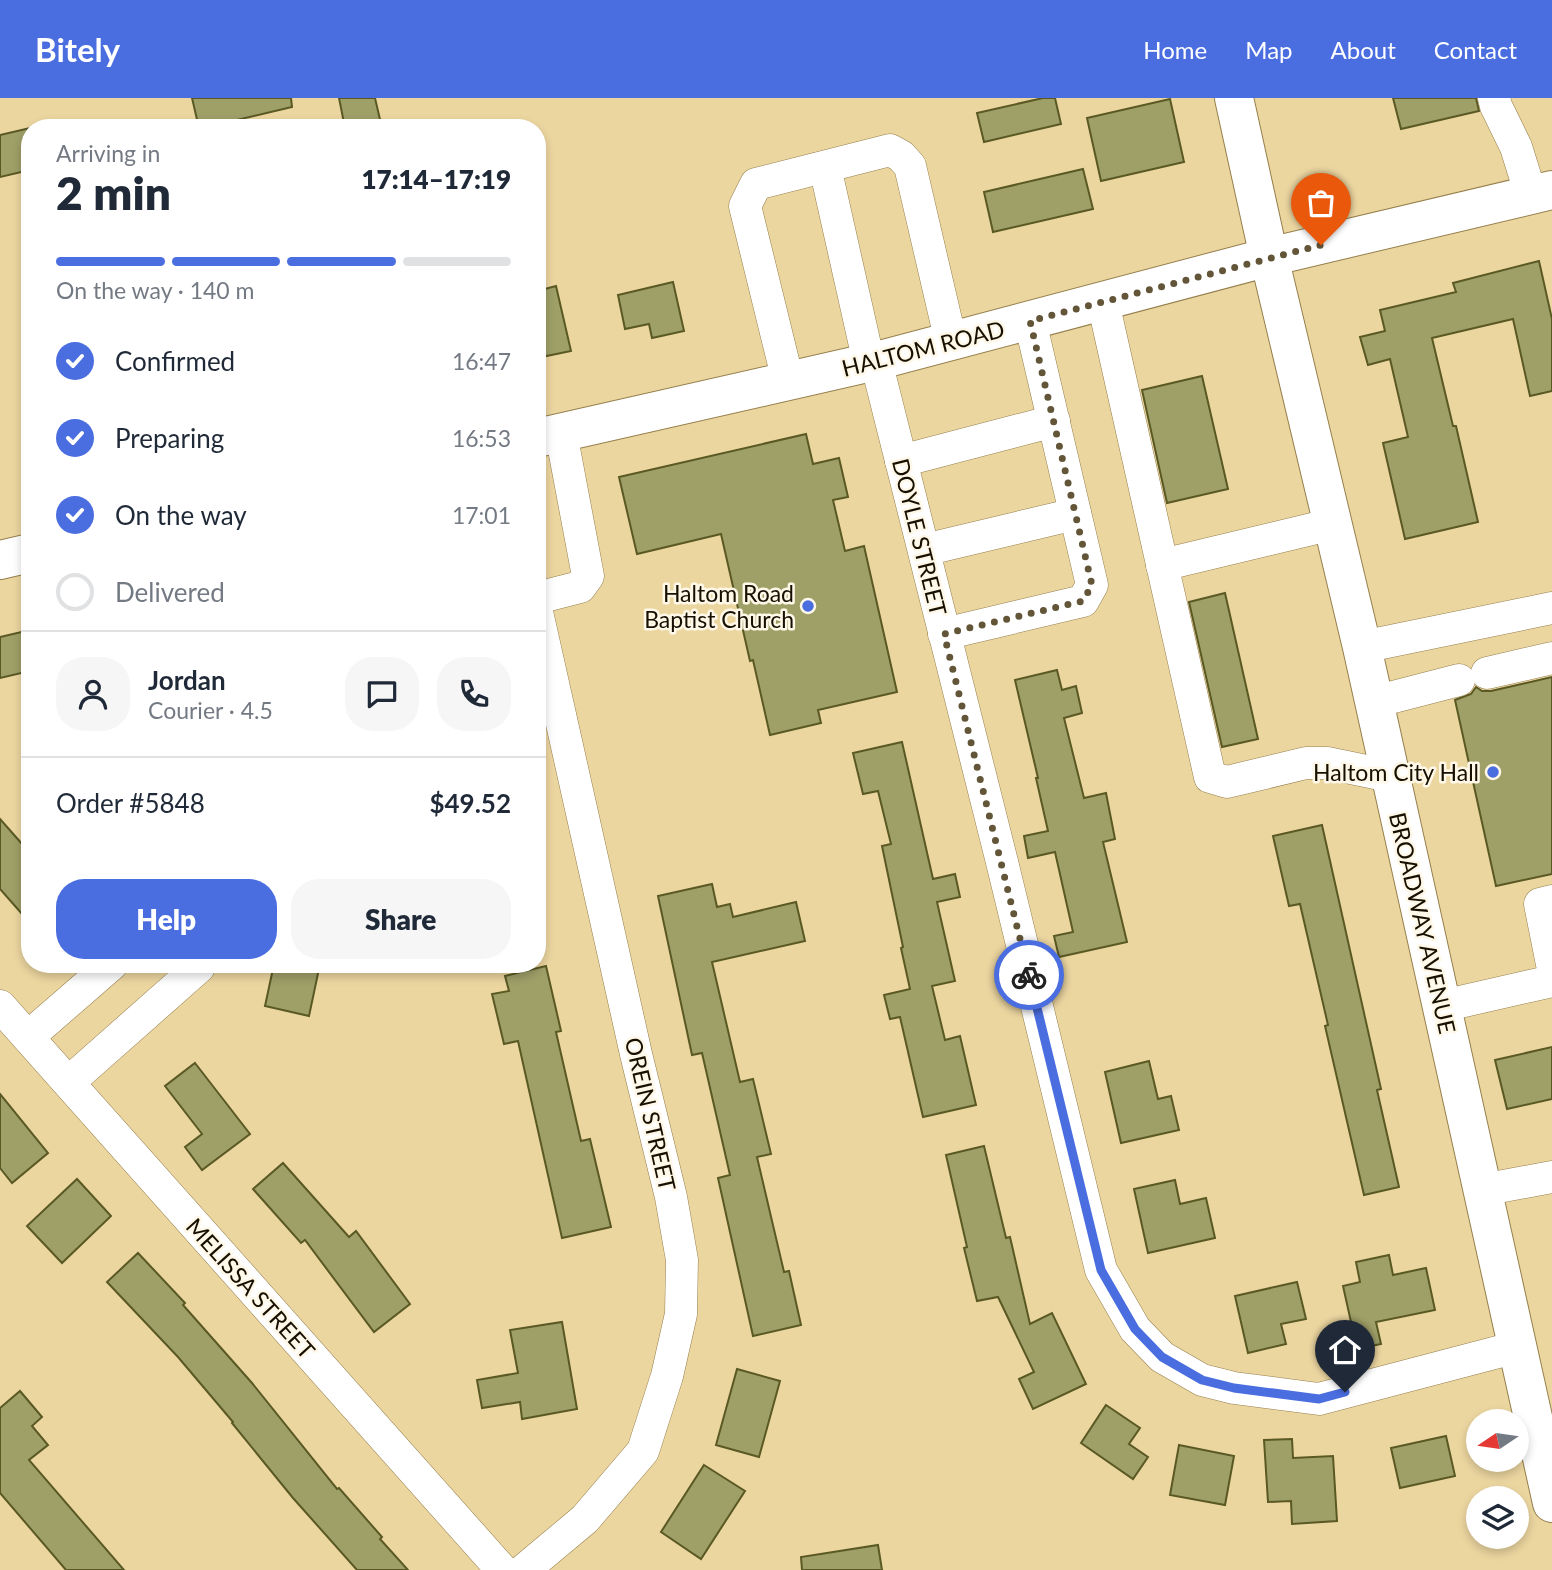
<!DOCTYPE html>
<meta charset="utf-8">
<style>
:root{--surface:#fff;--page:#f6f6f7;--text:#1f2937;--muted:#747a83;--line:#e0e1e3;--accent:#4a6de0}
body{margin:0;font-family:Lato,sans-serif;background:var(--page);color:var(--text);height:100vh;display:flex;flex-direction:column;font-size:26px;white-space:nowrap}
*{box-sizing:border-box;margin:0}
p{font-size:23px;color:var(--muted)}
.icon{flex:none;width:38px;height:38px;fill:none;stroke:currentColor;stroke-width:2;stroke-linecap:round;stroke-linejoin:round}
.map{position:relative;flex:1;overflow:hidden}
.details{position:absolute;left:21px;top:21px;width:525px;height:854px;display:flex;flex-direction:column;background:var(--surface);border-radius:28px;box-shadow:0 4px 10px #0003}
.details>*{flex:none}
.needle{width:46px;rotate:257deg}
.buttons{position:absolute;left:1466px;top:1311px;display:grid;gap:14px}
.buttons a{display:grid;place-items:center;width:63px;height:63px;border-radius:50%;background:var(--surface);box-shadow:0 4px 10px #0003;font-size:35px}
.pin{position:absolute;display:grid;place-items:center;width:60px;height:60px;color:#fff;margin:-72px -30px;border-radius:50% 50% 50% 0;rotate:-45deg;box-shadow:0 0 7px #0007}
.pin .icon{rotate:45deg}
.courier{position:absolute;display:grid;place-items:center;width:70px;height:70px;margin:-35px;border:5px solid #4a6de0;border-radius:50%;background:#fff;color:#222;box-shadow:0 2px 9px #0007}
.head em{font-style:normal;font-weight:800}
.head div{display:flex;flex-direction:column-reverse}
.head{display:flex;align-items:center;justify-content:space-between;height:119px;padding:0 35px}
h1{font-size:46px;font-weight:800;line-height:52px}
.bar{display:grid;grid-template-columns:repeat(4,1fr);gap:10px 7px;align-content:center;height:84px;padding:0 35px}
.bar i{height:9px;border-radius:5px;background:var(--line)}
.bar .selected{background:var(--accent)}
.bar p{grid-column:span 4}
.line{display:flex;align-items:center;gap:18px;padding:0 35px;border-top:2px solid var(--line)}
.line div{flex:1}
.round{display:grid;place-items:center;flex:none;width:74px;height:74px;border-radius:28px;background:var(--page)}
ol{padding:0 35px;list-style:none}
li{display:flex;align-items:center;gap:21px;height:77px}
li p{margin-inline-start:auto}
li .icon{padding:7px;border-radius:50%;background:var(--accent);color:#fff;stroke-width:4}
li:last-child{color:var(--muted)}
li i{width:38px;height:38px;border:4px solid var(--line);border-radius:50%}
.primary-button{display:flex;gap:14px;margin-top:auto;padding:14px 35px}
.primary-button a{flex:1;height:80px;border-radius:28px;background:var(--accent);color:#fff;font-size:28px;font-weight:800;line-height:80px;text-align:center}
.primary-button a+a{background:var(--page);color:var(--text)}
header{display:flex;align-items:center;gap:42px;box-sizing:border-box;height:98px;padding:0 35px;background:var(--accent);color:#fff}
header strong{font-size:33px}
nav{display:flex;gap:38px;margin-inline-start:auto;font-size:24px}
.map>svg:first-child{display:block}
</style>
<header>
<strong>Bitely</strong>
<nav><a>Home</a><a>Map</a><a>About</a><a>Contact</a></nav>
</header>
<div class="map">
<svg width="1552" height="1472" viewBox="0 0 1552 1472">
<rect width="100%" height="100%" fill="#ecd6a0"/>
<g fill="#9f9f68" stroke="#5a5924" stroke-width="2">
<polygon points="192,0 291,0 292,9 224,25 225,30 199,30"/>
<polygon points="339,0 375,0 382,30 345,30"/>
<polygon points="1043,0 1055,0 1061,26 984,44 977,15"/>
<polygon points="1393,0 1476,0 1479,13 1401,31"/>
<polygon points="1170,1 1184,64 1101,83 1087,20"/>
<polygon points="30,30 30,72 0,79 0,37"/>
<polygon points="1083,71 1093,111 993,134 984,94"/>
<polygon points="1539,163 1552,221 1552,293 1530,298 1513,221 1432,240 1453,328 1456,328 1478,424 1405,441 1383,345 1408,339 1390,261 1368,267 1360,239 1385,233 1380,212 1456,194 1453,185"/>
<polygon points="673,184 684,233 652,240 649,226 625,231 618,197"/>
<polygon points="556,188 571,253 537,260 537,193"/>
<polygon points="1202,278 1228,391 1167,405 1142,292"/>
<polygon points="806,336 813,366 839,360 848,399 833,402 845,453 864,448 897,594 818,612 821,625 770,637 753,562 750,563 721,436 637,456 619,379"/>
<polygon points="1225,495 1258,641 1222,649 1189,504"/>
<polygon points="30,532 30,573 0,580 0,539"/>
<polygon points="1057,572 1062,592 1076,588 1082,615 1064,620 1084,700 1106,695 1115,741 1103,744 1127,844 1059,859 1054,838 1073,834 1055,754 1028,760 1024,738 1048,733 1036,680 1038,680 1015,582"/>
<polygon points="1552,579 1552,776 1496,788 1455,602 1471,596 1476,589 1482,593 1491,593"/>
<polygon points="902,644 933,781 955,776 960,799 937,804 955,883 932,888 945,942 960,938 976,1007 923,1019 900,919 890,921 884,897 910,891 901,850 903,849 882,748 891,746 878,693 863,696 853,655"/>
<polygon points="0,721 30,755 30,825 0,791"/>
<polygon points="1322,727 1381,991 1377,992 1399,1089 1364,1097 1325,928 1328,927 1300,806 1289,808 1273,738"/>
<polygon points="712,786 717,809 730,806 733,819 796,804 805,843 712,864 740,984 753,981 771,1056 757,1059 784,1174 789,1173 801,1227 753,1238 718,1080 730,1077 702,955 692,957 658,798"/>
<polygon points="274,866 320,866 309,918 265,908"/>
<polygon points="546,868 561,933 556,934 581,1043 590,1041 611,1129 562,1140 518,943 504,946 492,896 509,893 505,878"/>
<polygon points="1552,949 1552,1001 1507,1011 1495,962"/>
<polygon points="1149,963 1158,1001 1171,998 1179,1032 1121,1045 1105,974"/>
<polygon points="195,965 250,1036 202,1072 185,1049 202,1036 165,988"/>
<polygon points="0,996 48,1055 12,1085 0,1070"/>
<polygon points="984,1048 1006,1140 1010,1139 1030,1226 1052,1215 1086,1286 1033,1311 1019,1281 1034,1274 998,1199 977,1203 964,1150 967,1149 946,1057"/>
<polygon points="283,1065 349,1139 356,1133 410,1206 374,1234 305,1142 301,1145 253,1091"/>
<polygon points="77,1081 111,1118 62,1165 27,1128"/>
<polygon points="1175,1082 1180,1106 1206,1100 1215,1140 1148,1155 1134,1091"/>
<polygon points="138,1155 185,1205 183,1207 252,1285 337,1391 339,1390 382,1439 380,1441 408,1472 357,1472 293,1400 232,1325 233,1324 178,1259 107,1184"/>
<polygon points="1389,1157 1393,1177 1426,1170 1435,1212 1376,1224 1381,1246 1357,1251 1343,1188 1360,1184 1356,1164"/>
<polygon points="1297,1184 1306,1221 1281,1226 1286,1246 1248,1255 1235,1198"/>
<polygon points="562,1224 577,1311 522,1321 520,1304 482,1310 477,1282 518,1275 510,1232"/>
<polygon points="737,1271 780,1283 759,1359 716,1347"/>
<polygon points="20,1293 42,1319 32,1328 48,1347 29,1362 124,1472 66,1472 0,1395 0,1310"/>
<polygon points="1106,1307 1140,1330 1129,1346 1148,1359 1133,1381 1081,1345"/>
<polygon points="1446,1338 1455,1378 1400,1390 1391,1350"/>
<polygon points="1292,1341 1293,1360 1333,1358 1337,1423 1292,1426 1291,1403 1268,1404 1264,1342"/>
<polygon points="1179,1347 1234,1358 1225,1407 1170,1397"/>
<polygon points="704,1367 745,1393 701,1461 661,1434"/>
<polygon points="878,1447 882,1472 802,1472 801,1459"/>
</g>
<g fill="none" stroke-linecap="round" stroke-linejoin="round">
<defs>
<g id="minor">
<polyline points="1494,0 1496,8 1516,49 1531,97"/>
<polyline points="825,69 869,265"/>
<polyline points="1103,204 1210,679 1227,684 1306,665 1327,665 1390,678"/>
<polyline points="876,263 1002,764 1101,1172 1135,1231 1162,1259 1202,1282 1234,1290 1319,1301 1517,1249"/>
<polyline points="788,283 745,108 756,86 890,52 901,58 910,68 951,244"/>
<polyline points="901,363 1054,323"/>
<polyline points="924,452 1075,416"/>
<polyline points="1162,467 1333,426"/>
<polyline points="537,500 580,489 588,478 561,335"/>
<polyline points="944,536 1083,503 1092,487 1030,223"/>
<polyline points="1362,549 1552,510"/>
<polyline points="1487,575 1552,560"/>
<polyline points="1374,604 1459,582"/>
<polyline points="1552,803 1540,806 1552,866"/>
<polyline points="0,908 502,1472"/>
<polyline points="1442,908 1552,883"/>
<polyline points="28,939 112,866"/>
<polyline points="69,984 199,869 200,866"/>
<polyline points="1482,1092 1552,1079"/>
<polyline points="524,1472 585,1421 643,1353 667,1278 681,1216 682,1162 671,1099 636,956 537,514"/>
</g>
<g id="major">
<polyline points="1234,0 1269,159 1362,549 1552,1405"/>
<polyline points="537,340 876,263 1269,159 1552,92"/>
<polyline points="0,462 30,455"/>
</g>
</defs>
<use href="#minor" stroke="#957f4c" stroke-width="33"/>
<use href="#major" stroke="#957f4c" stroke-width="40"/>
<use href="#minor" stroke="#fff" stroke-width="32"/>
<use href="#major" stroke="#fff" stroke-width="38"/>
</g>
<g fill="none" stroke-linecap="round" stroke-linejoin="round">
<polyline stroke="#625538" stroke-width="7" stroke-dasharray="0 12.6" points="1029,877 944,536 1083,503 1092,487 1030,223 1321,147"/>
<polyline stroke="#4a6de0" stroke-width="9" points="1029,877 1101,1172 1135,1231 1162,1259 1202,1282 1234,1290 1319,1301 1345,1294"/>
</g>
<g fill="#4a6de0" stroke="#fff8e8" stroke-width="2.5">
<circle cx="808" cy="508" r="7"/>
<circle cx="1493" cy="674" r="7"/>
</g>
<g text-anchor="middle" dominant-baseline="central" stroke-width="5" stroke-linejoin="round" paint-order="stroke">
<g font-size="23" fill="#170f00" stroke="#fff8e8">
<text transform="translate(923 250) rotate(-14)">HALTOM ROAD</text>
<text transform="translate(920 439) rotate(76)">DOYLE STREET</text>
<text transform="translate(1423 825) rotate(77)">BROADWAY AVENUE</text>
<text transform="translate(651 1016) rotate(77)">OREIN STREET</text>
<text transform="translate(251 1190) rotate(48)">MELISSA STREET</text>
</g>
<g font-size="23" fill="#170f00" stroke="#fff8e8" text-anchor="end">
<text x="794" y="495">Haltom Road<tspan x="794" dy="26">Baptist Church</tspan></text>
<text x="1479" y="674">Haltom City Hall</text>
</g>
</g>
</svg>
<div class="buttons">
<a><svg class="needle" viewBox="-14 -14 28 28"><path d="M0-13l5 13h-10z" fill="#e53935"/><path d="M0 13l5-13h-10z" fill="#747a83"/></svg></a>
<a><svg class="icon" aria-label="layers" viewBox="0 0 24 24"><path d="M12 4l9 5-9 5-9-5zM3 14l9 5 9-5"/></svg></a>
</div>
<div class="pin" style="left:1321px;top:147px;background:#ea580c"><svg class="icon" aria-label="bag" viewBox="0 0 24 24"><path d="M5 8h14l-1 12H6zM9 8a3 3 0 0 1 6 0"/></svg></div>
<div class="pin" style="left:1345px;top:1294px;background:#1f2937"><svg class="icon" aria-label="home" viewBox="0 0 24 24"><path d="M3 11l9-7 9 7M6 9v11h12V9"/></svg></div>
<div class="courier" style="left:1029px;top:877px"><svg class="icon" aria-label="bike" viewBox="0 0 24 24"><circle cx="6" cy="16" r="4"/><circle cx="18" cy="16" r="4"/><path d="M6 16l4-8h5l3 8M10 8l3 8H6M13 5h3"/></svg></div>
<section class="details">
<div class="head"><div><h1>2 min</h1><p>Arriving in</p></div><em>17:14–17:19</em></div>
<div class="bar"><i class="selected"></i><i class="selected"></i><i class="selected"></i><i></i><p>On the way · 140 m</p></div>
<ol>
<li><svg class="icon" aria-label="check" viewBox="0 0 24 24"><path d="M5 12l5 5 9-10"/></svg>Confirmed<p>16:47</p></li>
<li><svg class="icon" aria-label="check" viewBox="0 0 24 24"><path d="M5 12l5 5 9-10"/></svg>Preparing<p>16:53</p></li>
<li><svg class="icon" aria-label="check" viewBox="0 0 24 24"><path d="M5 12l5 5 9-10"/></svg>On the way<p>17:01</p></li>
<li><i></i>Delivered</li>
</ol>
<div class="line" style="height:126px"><a class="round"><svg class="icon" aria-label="person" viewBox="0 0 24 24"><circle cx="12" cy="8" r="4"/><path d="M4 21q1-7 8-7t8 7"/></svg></a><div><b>Jordan</b><p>Courier · 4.5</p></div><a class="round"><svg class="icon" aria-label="chat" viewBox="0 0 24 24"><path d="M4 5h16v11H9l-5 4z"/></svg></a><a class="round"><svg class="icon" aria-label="phone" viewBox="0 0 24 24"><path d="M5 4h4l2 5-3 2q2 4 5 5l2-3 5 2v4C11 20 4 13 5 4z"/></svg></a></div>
<div class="line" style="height:91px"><div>Order #5848</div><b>$49.52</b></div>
<div class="primary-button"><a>Help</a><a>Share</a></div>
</section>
</div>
